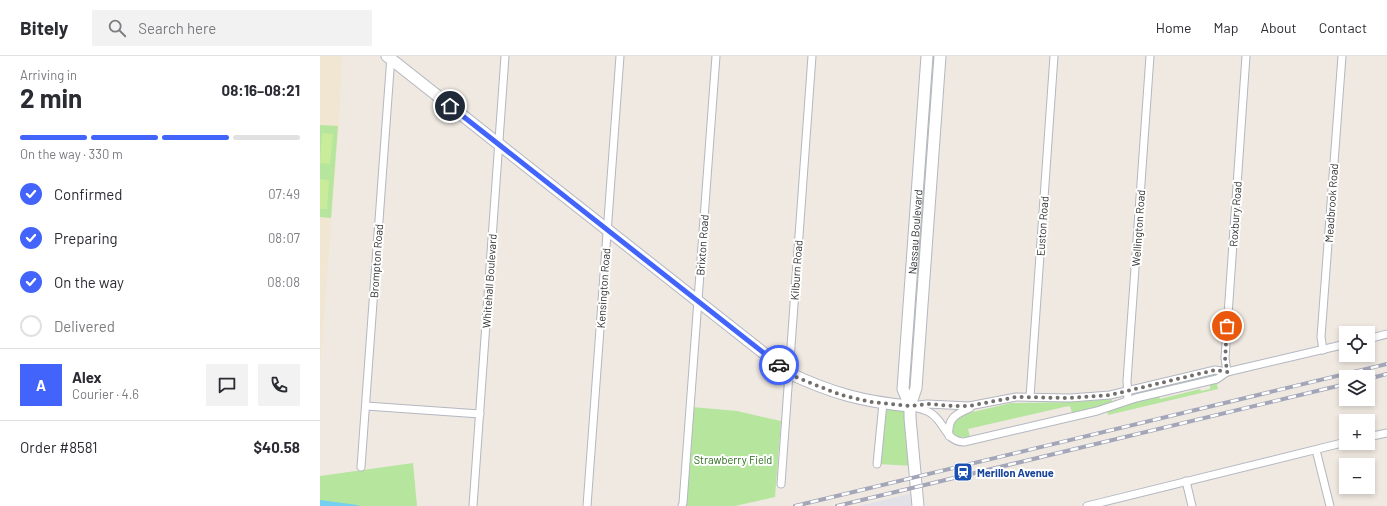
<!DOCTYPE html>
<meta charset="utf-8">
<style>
:root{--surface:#fff;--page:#f2f2f3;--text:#2b2b33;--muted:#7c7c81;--line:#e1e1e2;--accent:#4264fb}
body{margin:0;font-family:Barlow,sans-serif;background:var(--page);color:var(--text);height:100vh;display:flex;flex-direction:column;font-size:15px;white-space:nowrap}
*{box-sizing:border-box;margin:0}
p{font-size:13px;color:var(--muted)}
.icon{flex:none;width:22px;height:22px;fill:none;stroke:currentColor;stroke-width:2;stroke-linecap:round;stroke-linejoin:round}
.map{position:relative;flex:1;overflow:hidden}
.side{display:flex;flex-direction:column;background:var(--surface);width:320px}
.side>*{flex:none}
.controls{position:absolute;left:1019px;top:270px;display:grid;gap:8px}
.controls a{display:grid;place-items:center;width:36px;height:36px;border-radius:0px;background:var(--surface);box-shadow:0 2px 6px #0003;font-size:20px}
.pin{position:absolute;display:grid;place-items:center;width:34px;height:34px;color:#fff;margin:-17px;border:2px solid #fff;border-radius:50%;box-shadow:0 1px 4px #0007}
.courier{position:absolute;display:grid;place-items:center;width:40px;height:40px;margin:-20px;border:3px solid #4264fb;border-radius:50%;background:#fff;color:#222;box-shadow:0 1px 5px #0007}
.overview em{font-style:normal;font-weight:700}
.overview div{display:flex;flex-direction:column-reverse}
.overview{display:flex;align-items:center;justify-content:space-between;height:68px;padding:0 20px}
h1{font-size:26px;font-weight:700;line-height:30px}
.bar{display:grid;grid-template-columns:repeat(4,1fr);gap:6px 4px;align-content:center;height:48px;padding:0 20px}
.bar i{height:5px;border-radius:3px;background:var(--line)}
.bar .on{background:var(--accent)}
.bar p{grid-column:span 4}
.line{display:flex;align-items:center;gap:10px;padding:0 20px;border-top:1px solid var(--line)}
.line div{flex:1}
.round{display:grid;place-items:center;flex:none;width:42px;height:42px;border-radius:0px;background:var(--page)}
ol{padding:0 20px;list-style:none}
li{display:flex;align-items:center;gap:12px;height:44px}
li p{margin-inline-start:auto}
li .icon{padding:4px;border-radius:50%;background:var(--accent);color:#fff;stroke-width:4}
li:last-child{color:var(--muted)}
li i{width:22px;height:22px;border:2px solid var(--line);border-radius:50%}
header{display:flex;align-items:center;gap:24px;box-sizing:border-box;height:56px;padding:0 20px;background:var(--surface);border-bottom:1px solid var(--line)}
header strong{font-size:19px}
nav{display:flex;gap:22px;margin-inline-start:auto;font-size:14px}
.search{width:280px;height:36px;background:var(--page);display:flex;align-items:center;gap:10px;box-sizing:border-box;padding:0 14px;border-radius:0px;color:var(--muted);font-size:15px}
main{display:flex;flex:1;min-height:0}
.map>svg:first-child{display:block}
</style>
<header>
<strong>Bitely</strong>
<div class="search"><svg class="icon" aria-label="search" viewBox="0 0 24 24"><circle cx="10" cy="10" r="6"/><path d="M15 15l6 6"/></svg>Search here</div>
<nav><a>Home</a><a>Map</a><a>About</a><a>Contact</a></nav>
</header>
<main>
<section class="side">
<div class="overview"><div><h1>2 min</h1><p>Arriving in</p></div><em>08:16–08:21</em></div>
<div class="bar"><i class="on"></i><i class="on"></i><i class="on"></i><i></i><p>On the way · 330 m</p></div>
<ol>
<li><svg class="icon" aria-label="check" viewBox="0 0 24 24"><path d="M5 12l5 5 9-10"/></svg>Confirmed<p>07:49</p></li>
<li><svg class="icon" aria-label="check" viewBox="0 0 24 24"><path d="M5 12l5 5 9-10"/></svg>Preparing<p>08:07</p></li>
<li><svg class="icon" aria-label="check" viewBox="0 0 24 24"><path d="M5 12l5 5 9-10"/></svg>On the way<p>08:08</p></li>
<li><i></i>Delivered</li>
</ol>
<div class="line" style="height:72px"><b class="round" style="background:var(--accent);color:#fff">A</b><div><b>Alex</b><p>Courier · 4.6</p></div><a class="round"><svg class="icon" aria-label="chat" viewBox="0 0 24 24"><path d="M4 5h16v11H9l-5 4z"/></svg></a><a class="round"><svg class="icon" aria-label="phone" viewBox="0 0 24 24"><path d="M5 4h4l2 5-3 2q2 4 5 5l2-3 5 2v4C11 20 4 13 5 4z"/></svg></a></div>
<div class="line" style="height:52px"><div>Order #8581</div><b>$40.58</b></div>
</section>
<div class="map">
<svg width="1067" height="450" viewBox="0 0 1067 450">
<rect width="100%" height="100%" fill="#efe9e1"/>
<polygon fill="#e3e1e8" points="597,436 598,450 538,450"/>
<polygon fill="#f0e6d1" points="0,0 22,0 19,67 0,311"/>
<g fill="#b6e59e">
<polygon points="607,0 619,0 597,317 589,344 583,333"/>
<polygon points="0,69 18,70 11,162 0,161"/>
<polygon points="897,314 899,320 816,339 813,335"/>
<polygon points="896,325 898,333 788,359 787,355 839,339 840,343 880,333 881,335 890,333 890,327"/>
<polygon points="792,343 792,347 752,357 750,350 744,351 648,373 650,381 638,381 633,377 632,369 640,359 691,347 754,346"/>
<polygon points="563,347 590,350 595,410 557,408"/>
<polygon points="372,351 417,355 461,365 455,441 415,450 364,450"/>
<polygon points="93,407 97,450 0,450 0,420"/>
</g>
<g fill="#c9ec9a">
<polygon points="2,77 13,78 10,108 0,107"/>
<polygon points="0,123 9,124 7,153 0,153"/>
</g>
<polygon fill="#75cff0" points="0,444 37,449 40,450 0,450"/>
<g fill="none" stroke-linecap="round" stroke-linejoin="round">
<defs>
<g id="street">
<polyline points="1048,283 1067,278"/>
<polyline points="1003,294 1001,281 1022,0"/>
<polyline points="907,316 905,302 926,0"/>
<polyline points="710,341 734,0"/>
<polyline points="808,344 807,325 830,0"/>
<polyline points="46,350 160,358"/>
<polyline points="590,350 607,348 649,350 696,341 750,342 790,339 895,314 907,316 1026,288"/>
<path d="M594 351C600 353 607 354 612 358 625 367 626 386 644 386L777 355 816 342 897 323 907 316"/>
<path d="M629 380C627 362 636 358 650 352"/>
<polyline points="1048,381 1067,377"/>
<polyline points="996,394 1010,450"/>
<polyline points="557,408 563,347"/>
<polyline points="41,411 71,0"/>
<polyline points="866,425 872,450"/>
<polyline points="461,428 492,0"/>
<polyline points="153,450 185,0"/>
<polyline points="267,450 300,0"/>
<polyline points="362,450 363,447 396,0"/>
<polyline points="767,450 1026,386"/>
</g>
<g id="secondary">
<path d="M67 0 469 317C511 337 544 346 590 350"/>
<path id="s1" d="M590 350 583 333 607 0"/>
<polyline points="598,450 590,362 590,350 596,332 620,0"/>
</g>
</defs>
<use href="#street" stroke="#b4b7c1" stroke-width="9"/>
<use href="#secondary" stroke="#b4b7c1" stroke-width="13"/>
<use href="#street" stroke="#fff" stroke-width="7"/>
<use href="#secondary" stroke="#fff" stroke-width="11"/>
<defs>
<g id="rail">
<polyline points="1048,323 1067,318"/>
<polyline points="475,450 1067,308"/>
<polyline points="517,450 1026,328"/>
</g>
</defs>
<use href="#rail" stroke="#a3a6b8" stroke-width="4"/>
<use href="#rail" stroke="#fff" stroke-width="2.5" stroke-dasharray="8" stroke-linecap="butt"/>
</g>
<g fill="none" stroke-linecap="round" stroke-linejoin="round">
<polyline stroke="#726f6d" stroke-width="4" stroke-dasharray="0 7.2" points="459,309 469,317 478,322 521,339 551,346 590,350 608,348 634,350 649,350 696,341 750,342 790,339 895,314 908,316 905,305 907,270"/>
<polyline stroke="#4264fb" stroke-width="5" points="130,50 459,309"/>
</g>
<defs>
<symbol id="station-square" viewBox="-11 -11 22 22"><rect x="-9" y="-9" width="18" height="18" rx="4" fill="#1a4fb4" stroke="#fff"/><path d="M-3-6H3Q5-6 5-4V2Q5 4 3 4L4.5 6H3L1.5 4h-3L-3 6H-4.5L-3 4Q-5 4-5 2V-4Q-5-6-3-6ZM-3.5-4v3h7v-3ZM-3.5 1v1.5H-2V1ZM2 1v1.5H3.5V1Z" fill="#fff"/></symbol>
</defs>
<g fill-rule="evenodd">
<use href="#station-square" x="632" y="405" width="22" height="22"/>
</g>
<g text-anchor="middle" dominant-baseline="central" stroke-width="4" stroke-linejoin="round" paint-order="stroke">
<g font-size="11" fill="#2e2e2e" stroke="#fff">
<text transform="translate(1011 147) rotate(-86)">Meadbrook Road</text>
<text transform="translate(915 158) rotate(-86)">Roxbury Road</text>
<text transform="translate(722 170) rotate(-86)">Euston Road</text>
<text transform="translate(818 172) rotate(-86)">Wellington Road</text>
<text stroke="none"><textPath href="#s1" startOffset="176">Nassau Boulevard</textPath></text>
<text transform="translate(382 189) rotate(-86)">Brixton Road</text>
<text transform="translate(56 205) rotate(-86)">Brompton Road</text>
<text transform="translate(476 214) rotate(-86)">Kilburn Road</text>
<text transform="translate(169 225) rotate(-86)">Whitehall Boulevard</text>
<text transform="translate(283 232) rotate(-86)">Kensington Road</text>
</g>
<g font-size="11" fill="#2c6e1b" stroke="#fff">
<text x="413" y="403">Strawberry Field</text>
</g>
<g font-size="11" font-weight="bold" fill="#164399" stroke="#fff" text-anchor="start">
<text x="657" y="416">Merillon Avenue</text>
</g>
</g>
</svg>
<div class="controls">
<a><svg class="icon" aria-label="locate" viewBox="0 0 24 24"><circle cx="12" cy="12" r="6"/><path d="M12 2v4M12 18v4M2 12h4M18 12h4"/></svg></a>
<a><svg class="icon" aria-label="layers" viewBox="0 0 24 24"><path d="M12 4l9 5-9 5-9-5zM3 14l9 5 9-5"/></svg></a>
<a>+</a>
<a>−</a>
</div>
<div class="pin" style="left:907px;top:270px;background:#ea580c"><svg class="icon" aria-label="bag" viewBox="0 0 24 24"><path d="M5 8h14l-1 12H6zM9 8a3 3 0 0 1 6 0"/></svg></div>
<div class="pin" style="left:130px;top:50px;background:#1f2937"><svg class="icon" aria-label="home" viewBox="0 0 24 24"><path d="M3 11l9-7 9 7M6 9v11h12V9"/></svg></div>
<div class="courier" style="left:459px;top:309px"><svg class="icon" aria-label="car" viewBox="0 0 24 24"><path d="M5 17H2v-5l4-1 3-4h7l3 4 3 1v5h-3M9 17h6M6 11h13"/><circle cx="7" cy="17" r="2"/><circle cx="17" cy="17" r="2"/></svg></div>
</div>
</main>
